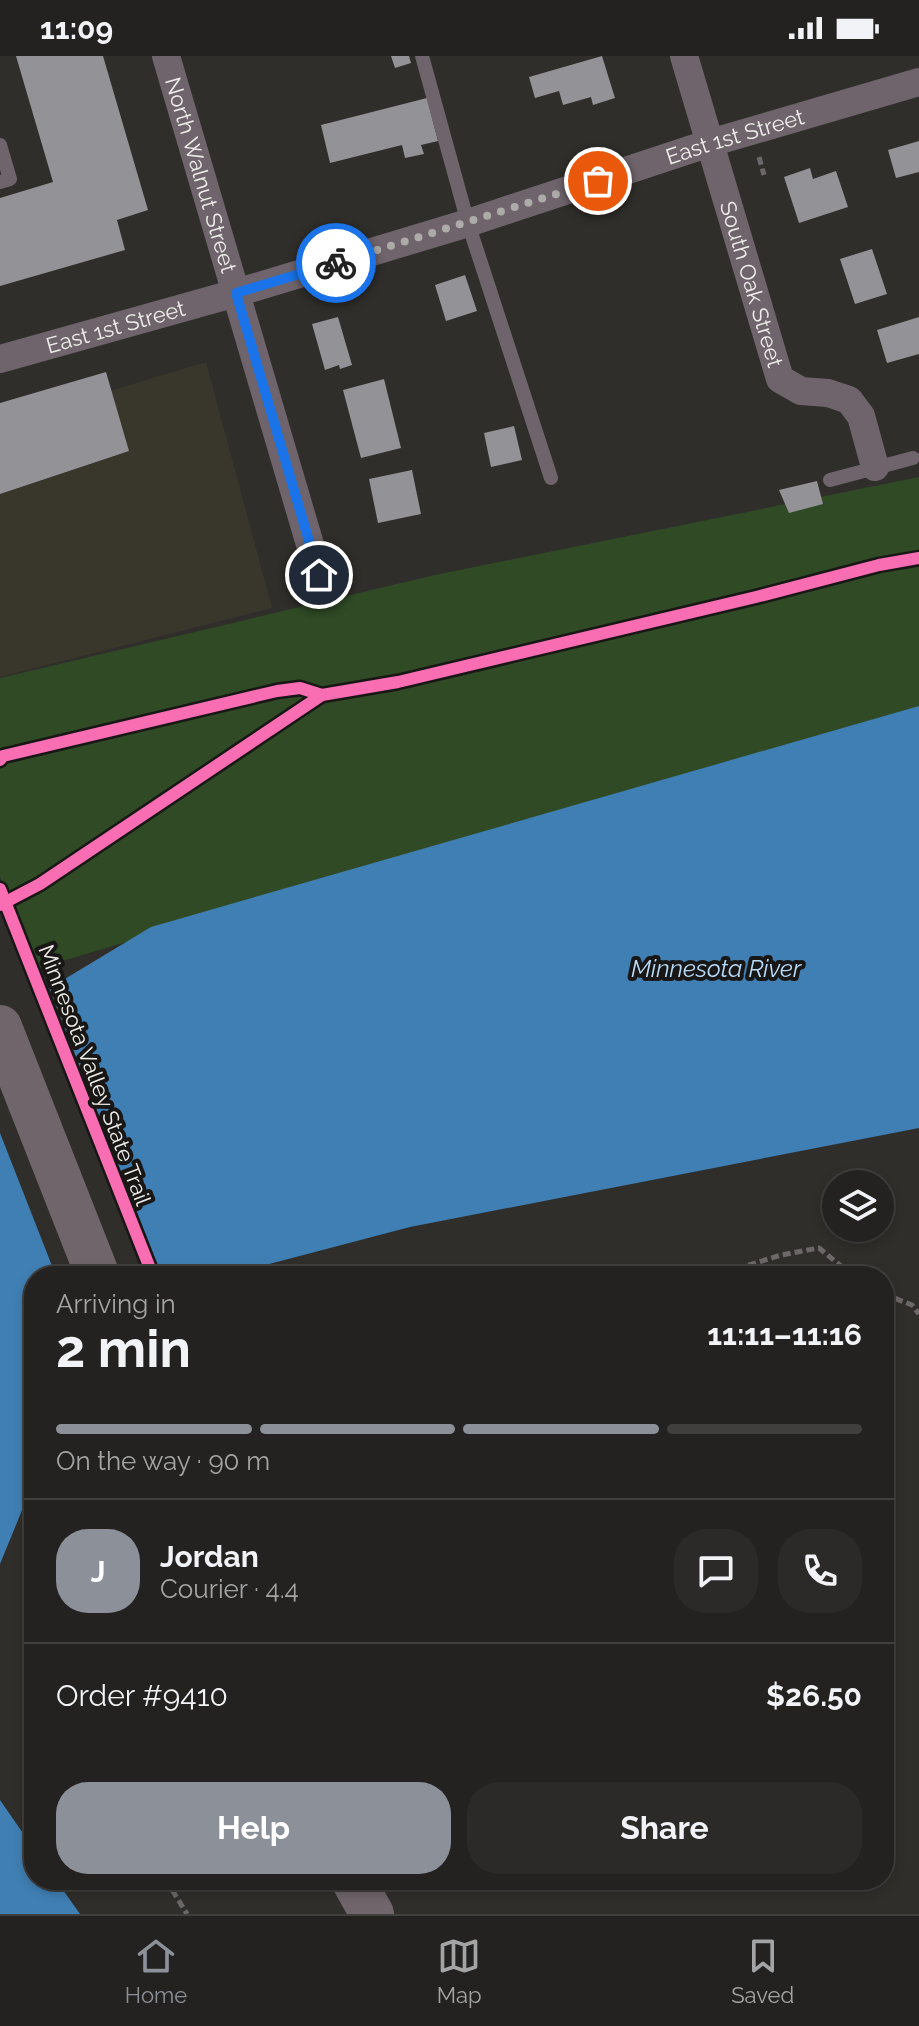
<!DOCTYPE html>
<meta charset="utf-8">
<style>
:root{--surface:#232220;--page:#2b2a29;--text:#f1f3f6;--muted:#a3a4a5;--line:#403f3e;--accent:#8c9099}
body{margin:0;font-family:Raleway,sans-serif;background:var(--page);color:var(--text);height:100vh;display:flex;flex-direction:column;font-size:30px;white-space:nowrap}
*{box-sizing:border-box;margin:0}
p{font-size:26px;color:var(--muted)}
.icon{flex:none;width:44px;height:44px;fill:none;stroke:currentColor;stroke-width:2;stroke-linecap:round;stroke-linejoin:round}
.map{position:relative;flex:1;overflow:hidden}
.side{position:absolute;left:24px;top:1210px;width:870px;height:624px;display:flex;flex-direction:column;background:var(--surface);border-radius:32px;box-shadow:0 4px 12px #0003,0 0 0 2px var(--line)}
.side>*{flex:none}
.buttons{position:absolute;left:822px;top:1114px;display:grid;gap:16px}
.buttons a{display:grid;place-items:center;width:72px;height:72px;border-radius:50%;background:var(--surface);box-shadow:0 4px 12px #0003,0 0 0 2px var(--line);font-size:40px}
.pin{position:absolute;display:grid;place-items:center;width:68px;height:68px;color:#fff;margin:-34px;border:4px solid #fff;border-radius:50%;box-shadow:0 2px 8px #0007}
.courier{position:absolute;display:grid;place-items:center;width:80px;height:80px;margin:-40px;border:6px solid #1a73e8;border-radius:50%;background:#fff;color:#222;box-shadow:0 2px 10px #0007}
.head em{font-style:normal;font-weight:700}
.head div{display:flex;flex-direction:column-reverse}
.head{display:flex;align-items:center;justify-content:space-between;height:136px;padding:0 32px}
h1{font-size:52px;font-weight:700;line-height:60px}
.bar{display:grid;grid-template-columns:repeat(4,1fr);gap:12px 8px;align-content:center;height:96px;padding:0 32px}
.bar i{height:10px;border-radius:6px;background:var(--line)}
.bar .current{background:var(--accent)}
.bar p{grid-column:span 4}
.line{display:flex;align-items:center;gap:20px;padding:0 32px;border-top:2px solid var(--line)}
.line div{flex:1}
.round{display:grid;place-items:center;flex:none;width:84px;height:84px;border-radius:32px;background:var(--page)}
.cta{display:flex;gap:16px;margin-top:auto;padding:16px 32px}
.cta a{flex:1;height:92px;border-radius:32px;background:var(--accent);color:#fff;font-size:32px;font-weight:700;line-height:92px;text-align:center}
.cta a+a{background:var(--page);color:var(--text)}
.status{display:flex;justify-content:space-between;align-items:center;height:56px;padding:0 40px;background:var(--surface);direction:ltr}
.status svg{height:22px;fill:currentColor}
.menu{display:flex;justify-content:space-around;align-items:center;height:112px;border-top:2px solid var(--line);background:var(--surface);font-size:22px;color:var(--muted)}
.menu a{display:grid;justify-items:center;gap:4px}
.menu .current{color:var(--accent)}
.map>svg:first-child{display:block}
</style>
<div class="status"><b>11:09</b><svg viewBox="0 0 49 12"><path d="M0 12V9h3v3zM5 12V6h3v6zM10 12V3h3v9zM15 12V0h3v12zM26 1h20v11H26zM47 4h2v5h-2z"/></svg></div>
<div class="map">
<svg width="919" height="1858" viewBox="0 0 919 1858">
<rect width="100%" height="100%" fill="#2f2e2b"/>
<polygon fill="#39362c" points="206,306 272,552 0,621 0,368"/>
<polygon fill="#2f4a25" points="919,421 919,651 32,914 0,821 0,622 435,519"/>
<g fill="#407fb4">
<polygon points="919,650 919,1072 410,1171 224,1220 34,1220 34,1425 0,1508 0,962 151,871"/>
<polygon points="0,1744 34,1793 34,1824 56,1824 80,1858 0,1858"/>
</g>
<polygon fill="#2f2e2b" points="48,929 162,1220 56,1220 0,1077 0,957"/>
<g fill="#939297">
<polygon points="16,0 103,0 148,154 117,164 125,194 0,230 0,142 53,126"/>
<polygon points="391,0 409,0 411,7 395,12"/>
<polygon points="602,0 615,42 593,49 591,41 563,49 559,35 535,42 529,21"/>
<polygon points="427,42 438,85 421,89 424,98 405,102 402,89 330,107 321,69"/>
<polygon points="919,85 919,116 896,122 888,94"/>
<polygon points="810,112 813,123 836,115 848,151 799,167 784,121"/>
<polygon points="872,193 887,238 855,248 840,203"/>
<polygon points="465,219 477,255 446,265 435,229"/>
<polygon points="338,261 352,309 340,313 339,309 325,314 312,268"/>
<polygon points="919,261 919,298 887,307 877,274"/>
<polygon points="106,316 129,395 0,438 0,347"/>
<polygon points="384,323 401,392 361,402 343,334"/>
<polygon points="514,370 522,404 491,411 484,377"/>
<polygon points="412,414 421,458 378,467 369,423"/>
<polygon points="817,425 823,448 789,457 779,434"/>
</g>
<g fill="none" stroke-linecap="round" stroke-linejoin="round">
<g stroke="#6d6769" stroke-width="5" stroke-dasharray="8 4" stroke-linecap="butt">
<polyline points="759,101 764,119"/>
<polyline points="0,698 3,700"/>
<polyline points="714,1220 781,1199 819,1192 853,1220"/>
<polyline points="884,1238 912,1249 919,1258"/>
<polyline points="166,1824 187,1858"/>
</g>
<g stroke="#6f646b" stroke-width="14">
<polyline points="422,0 468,167 551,422"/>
<polyline points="0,89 10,123 0,126"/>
<polyline points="830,424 913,402"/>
</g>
<g stroke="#6f646b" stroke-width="28">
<path id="s1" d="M166 0 319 519"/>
<path id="s2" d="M684 0 780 323 801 335 828 337 849 344 861 360 875 411"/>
<path id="s3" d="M0 303 236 237 468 167 710 87 919 26"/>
</g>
<g stroke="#6f656b" stroke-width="44">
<polyline points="0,971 98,1220"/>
<polyline points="353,1824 372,1858"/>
</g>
<defs>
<g id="cycleway">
<polyline points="0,704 3,700 277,635 300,632 322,639"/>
<polyline points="0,833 153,1220"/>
<polyline points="0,849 40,828 322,639 398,626 756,541 879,509 919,502"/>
</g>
</defs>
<use href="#cycleway" stroke="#181715" stroke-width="17"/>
<use href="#cycleway" stroke="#f96db3" stroke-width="12"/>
</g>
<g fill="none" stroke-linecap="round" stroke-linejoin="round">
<polyline stroke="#acaba7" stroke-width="8" stroke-dasharray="0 14.4" points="336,207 598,125"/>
<polyline stroke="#1a73e8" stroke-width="10" points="319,519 236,237 336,207"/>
</g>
<g text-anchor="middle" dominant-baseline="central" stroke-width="8" stroke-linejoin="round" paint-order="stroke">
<g font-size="22" fill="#efeeea" stroke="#181715">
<text stroke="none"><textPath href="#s3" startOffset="768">East 1st Street</textPath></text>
<text stroke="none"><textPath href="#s1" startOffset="124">North Walnut Street</textPath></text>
<text stroke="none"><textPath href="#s2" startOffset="238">South Oak Street</textPath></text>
<text stroke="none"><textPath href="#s3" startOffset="120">East 1st Street</textPath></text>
<text transform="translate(95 1019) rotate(69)">Minnesota Valley State Trail</text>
</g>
<g font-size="24" font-style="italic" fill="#b9dbfb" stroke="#181715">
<text x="716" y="912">Minnesota River</text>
</g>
</g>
</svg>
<div class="buttons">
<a><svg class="icon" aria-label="layers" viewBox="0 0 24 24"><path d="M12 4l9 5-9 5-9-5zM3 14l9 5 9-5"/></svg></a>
</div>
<div class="pin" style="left:598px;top:125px;background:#ea580c"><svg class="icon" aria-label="bag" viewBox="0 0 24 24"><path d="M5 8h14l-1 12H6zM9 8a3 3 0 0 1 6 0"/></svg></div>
<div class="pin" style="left:319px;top:519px;background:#1f2937"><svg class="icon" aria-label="home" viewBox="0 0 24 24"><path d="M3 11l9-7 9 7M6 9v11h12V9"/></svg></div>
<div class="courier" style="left:336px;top:207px"><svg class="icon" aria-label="bike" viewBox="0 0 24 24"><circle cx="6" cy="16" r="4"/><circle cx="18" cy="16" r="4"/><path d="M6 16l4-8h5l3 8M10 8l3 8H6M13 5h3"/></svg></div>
<section class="side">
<div class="head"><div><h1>2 min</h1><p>Arriving in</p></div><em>11:11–11:16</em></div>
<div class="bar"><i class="current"></i><i class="current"></i><i class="current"></i><i></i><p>On the way · 90 m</p></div>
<div class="line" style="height:144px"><b class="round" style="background:var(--accent);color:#fff">J</b><div><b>Jordan</b><p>Courier · 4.4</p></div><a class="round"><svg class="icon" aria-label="chat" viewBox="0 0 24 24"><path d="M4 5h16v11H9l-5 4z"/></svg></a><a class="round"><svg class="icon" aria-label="phone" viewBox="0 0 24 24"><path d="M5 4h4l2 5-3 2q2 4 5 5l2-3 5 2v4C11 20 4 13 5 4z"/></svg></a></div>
<div class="line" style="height:104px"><div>Order #9410</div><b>$26.50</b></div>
<div class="cta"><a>Help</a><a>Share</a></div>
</section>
</div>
<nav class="menu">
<a class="current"><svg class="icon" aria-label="home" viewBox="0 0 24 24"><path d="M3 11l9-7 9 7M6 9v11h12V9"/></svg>Home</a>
<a><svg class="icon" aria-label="map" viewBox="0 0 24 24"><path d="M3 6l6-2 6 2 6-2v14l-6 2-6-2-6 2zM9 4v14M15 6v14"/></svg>Map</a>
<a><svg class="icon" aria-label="saved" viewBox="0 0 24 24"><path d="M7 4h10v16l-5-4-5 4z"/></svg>Saved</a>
</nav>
